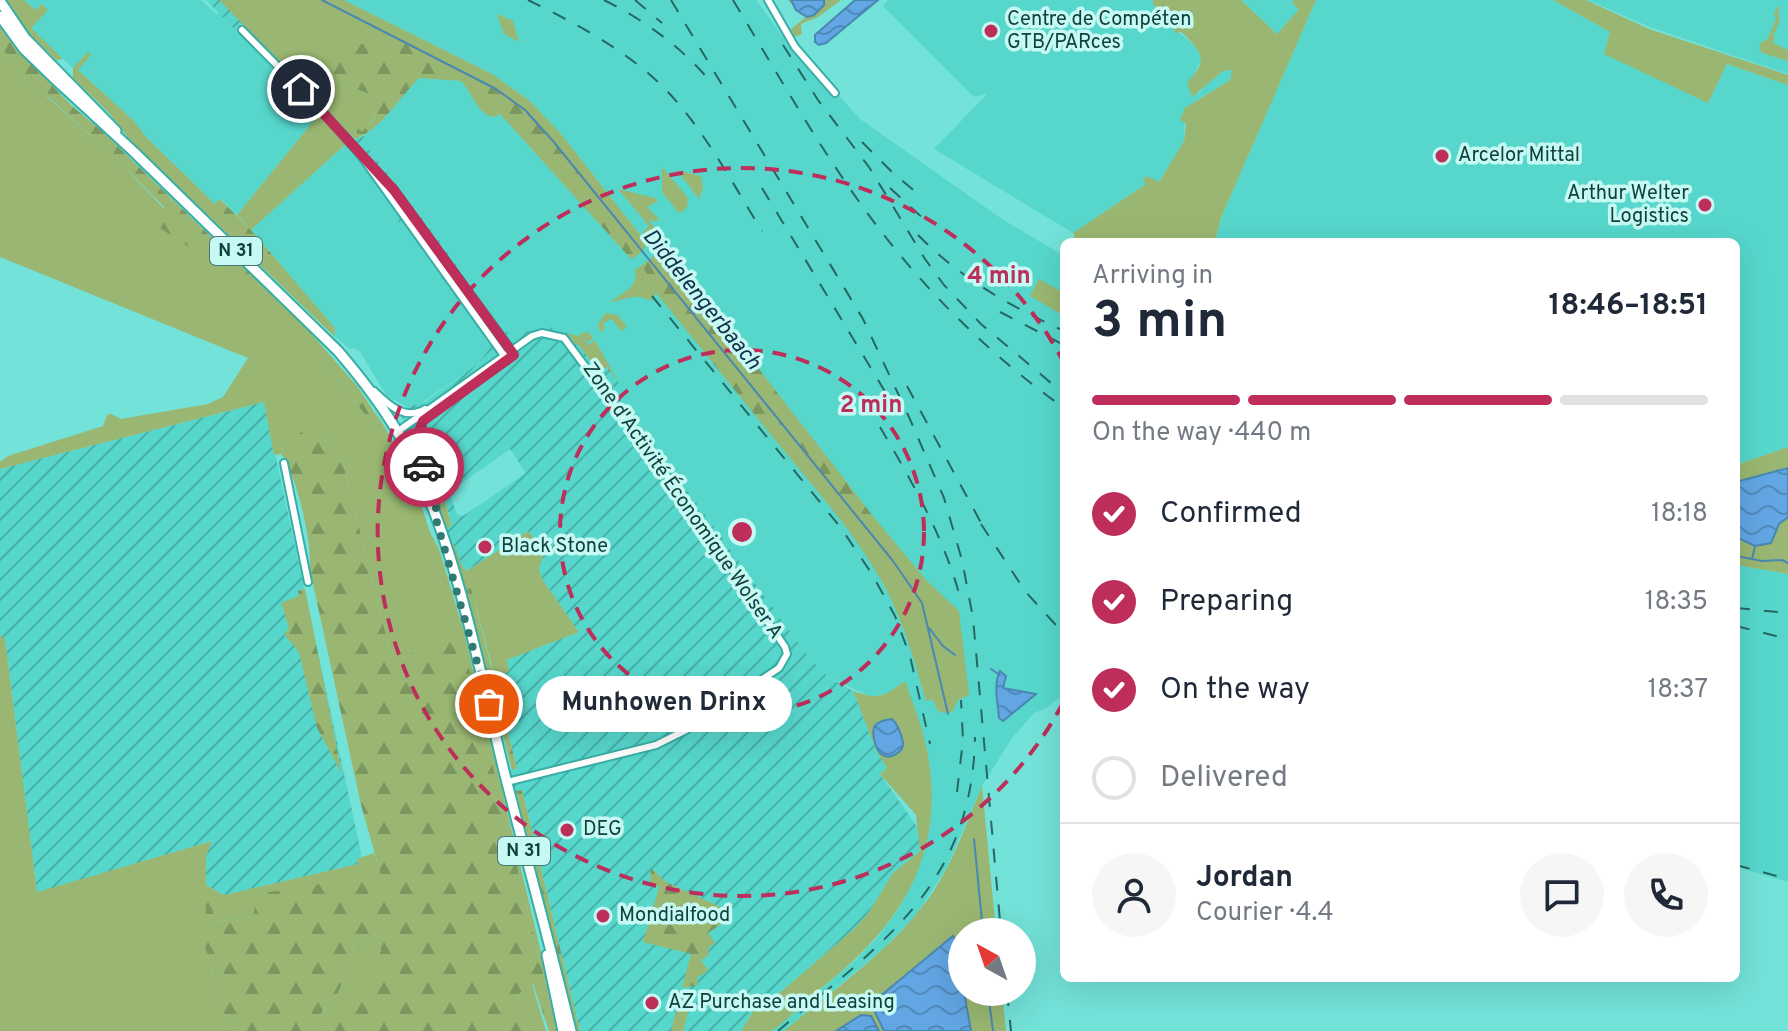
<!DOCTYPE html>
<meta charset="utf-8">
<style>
:root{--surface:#fff;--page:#f6f6f7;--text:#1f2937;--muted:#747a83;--line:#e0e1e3;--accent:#bd2e5a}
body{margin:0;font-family:Overpass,sans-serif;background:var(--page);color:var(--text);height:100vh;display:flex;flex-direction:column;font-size:30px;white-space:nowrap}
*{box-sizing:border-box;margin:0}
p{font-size:26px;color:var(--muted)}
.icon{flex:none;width:44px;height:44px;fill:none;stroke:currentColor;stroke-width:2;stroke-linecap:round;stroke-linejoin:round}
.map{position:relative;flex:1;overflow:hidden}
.side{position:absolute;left:1060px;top:238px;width:680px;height:744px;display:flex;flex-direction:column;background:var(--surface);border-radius:12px;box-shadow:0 8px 32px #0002}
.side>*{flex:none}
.needle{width:52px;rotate:320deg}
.fabs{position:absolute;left:948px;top:918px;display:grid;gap:16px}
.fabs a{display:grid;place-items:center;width:88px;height:88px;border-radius:50%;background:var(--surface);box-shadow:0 8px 32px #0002;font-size:40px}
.pin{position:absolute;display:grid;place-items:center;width:68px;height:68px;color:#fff;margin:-34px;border:4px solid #fff;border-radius:50%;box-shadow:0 2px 8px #0007}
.courier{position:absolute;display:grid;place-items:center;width:80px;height:80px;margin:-40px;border:6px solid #bd2e5a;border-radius:50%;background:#fff;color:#222;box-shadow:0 2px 10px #0007}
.bubble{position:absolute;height:56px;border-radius:28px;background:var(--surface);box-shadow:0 8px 32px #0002;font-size:26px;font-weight:700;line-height:56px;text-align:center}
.headline em{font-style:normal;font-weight:700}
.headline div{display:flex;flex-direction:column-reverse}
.headline{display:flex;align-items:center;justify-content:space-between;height:136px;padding:0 32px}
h1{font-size:52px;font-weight:700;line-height:60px}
.bar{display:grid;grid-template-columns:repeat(4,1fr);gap:12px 8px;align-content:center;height:96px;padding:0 32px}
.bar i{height:10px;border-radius:6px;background:var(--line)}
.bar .on{background:var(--accent)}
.bar p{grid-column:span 4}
.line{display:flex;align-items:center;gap:20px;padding:0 32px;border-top:2px solid var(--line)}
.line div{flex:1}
.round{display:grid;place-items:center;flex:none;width:84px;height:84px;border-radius:42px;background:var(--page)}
ol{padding:0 32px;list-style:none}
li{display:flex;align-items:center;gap:24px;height:88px}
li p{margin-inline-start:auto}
li .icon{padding:8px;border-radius:50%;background:var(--accent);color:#fff;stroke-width:4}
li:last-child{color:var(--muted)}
li i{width:44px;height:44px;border:4px solid var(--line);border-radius:50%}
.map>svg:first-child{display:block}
</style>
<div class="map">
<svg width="1788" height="1031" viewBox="0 0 1788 1031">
<defs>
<pattern id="industrial-furrows" width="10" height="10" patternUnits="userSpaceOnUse" patternTransform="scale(2)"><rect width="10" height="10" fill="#57d7cc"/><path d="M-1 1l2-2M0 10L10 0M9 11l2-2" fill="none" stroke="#47b0a7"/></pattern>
<pattern id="forest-firs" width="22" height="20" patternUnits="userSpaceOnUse" patternTransform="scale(2)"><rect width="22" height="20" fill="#99b772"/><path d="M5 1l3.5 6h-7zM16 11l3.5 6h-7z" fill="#7b965f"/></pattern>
<pattern id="water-waves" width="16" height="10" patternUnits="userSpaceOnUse" patternTransform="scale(2)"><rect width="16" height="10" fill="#62a6e4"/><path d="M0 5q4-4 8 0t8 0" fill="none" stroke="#4f89ba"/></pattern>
</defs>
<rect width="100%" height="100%" fill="#73e2d8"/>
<g fill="#57d7cc">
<polygon points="24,0 201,0 217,15 220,13 223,16 319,114 237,215 221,199 215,204 146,137 134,121 77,69 90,55 87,53 73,68 30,28 48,9 36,11"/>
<polygon points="344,0 756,0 787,42 795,47 860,119 1002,219 1064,256 1064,694 1046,708 1034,713 1012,738 982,786 947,867 917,914 884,948 784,1031 771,1031 855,961 877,938 898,910 924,853 930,824 904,681 889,693 872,697 828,677 811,660 613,388 619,383 608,367 530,333 511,336 499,326 434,233 364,143 367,140 364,136 388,115 395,103 419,77 461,81 475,96 500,113 631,259 646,242 561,134 530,101 492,74"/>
<polygon points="888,0 1154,0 1166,21 1198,49 1201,60 1194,74 1199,93 1207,83 1223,71 1233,70 1230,80 1185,108 1184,141 1159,182 1147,183 1073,233 934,149 988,93 974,97 883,6"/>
<polygon points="1241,0 1294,0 1292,3 1299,9 1277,34"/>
<polygon points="1316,0 1553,0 1610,32 1708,103 1727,64 1788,85 1788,447 1736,465 1736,242 1215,242 1221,218"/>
<polygon points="1588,0 1788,0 1788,74 1650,27"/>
<polygon points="346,144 401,216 406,231 411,231 479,325 487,342 487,352 479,363 417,406 407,407 387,396 360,352 354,348 350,349 334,336 334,328 251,230"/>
<polygon points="1736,565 1788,574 1788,882 1736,867"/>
</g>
<g fill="url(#industrial-furrows)" fill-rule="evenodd">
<path d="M206 0H219L227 6 355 139 364 136 367 140 364 143 434 233 499 326 511 335 524 325 530 333 549 319 552 328 567 333 576 344 578 343 599 372 607 366 619 383 613 388 811 660 828 677 853 691 877 752 888 768 880 774 920 831V851L893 873 869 912 854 929 769 1002 756 1007 741 1031H580L522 790 510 793 505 772 517 768 495 678 509 671 506 660 579 632 542 579 528 531 467 571 462 566 445 527 451 525 449 513 435 477 433 458H426L419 436 412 433 402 418 407 407 425 402 479 363 487 352V342L479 325 449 283 443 281 436 267 411 231H406L398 221 400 216 361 163 319 114ZM510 449 526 473 463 516 457 514 449 492Z"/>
<polygon points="264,402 362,857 357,859 358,864 224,895 206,885 206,857 211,841 37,893 5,639 0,635 0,469"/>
</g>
<g fill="#99b772">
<polygon points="3,0 24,0 35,10 42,4 48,10 31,28 63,59 56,60 38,42 24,33 25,28 21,27"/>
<polygon points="219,0 344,0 492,74 530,101 561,134 646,242 644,250 642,252 553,141 525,110 437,59 336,81 372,95 375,117 362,133 350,121 347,123 360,137 355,139"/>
<polygon points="788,0 841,0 818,17 801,24 802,34 794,37 791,29 806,17 801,15"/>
<path d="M1154 0H1241L1277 34 1299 9 1292 3 1294 0H1316L1221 218 1215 242H1076L1073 233 1146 184 1143 180 1147 176 1159 182 1184 141 1186 124 1180 120 1185 108 1230 80 1232 70 1223 71 1192 97 1187 82C1210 61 1201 50 1181 32L1176 33 1173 27 1167 29 1164 17 1152 2Z"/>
<polygon points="1553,0 1586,0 1649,29 1788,75 1788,85 1727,64 1708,103 1604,54 1610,32"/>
<polygon points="1777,7 1780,7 1778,12 1780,20 1773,36 1775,38 1773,43 1788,50 1788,61 1762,53 1759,48 1761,42 1767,40 1776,19 1774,13"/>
<polygon points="497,14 513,21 519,42 504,34"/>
<polygon points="0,46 38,96 46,96 116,158 220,268 231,256 239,263 234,267 266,294 261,284 289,310 277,301 297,326 300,321 307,329 300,336 328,367 373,425 380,421 374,409 409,469 430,532 439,549 464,632 560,1031 557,1031 460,632 401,658 391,655 343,463 323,431 286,441 281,454 274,455 264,402 0,469 0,462 8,456 103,426 107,415 111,414 121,419 208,404 223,397 248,358 0,257"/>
<polygon points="88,52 91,55 78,70 134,121 146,137 215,204 197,201 194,203 136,148 110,114 73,78 73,68"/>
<polygon points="319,114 346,144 251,230 237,215"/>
<polygon points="662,167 688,198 687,207 682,212 678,212 662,192"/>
<polygon points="677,170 701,176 703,188 699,199"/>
<polygon points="618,189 655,198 658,201 647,207 659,219 655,222 652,219 650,221 655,229 645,237 642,233 649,226"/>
<path d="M642 265 648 274 645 279 656 293 651 301C635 292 625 300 609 303 622 293 639 287 635 270Z"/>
<polygon points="1039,279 1064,293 1064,316 1030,296"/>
<polygon points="606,313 617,315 627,326 621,331 612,319 603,323 605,328 600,333 598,324"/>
<polygon points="588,332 593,338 589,342 582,338 589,345 594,340 596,342 619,383 607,367 599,372 578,344 576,345 567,333 581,337 579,334"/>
<path d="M758 419 782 425 863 524 873 516 926 580 959 611 969 695 958 700 952 712 943 713 937 710 933 700 926 701C914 660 903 618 881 580 848 522 799 471 758 419Z"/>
<path d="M425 440 426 458H433C436 481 447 502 451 525L448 528C440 520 441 508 438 497 434 478 420 461 419 441Z"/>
<polygon points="1788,447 1788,468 1736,482 1736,465"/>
<polygon points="1788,517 1788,574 1736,565 1736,537 1755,546"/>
<polygon points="528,531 544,553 539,569 542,579 579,632 507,660 509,671 495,678 471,588 465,589 451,545 454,544 462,566 467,571"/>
<polygon points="0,635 5,639 37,892 212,841 206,857 206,885 224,895 358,864 357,859 374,853 382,876 255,894 255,916 213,922 205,946 226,1019 233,1031 0,1031"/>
<path d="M905 681C913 703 922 726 927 750 947 855 901 925 823 987 812 996 780 1027 771 1031 764 1031 749 1031 741 1031L756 1007 769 1002 854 929 869 912 893 873 920 851 916 815 880 774 887 768 877 752 853 691C880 700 883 697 905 681Z"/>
<path d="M982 786 996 932H962V949L954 937 875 1012 884 1031H879L871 1016 861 1015 836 1031H784C835 988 895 948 933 892 954 860 967 822 982 786Z"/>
<path d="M378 935 381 951 354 1012 334 1028 320 1022C318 1008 331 1007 336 996 346 979 351 958 355 939Z"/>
<polygon points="532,984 546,1031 531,1031 517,995"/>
<polygon points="964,992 1002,992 1006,1031 971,1031"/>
</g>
<g fill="url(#forest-firs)" fill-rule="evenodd">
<polygon points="0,27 17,49 72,106 103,132 231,256 221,268 160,228 164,207 116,158 47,96 38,96 0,46"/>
<path d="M386 34 496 89 525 110 553 141 642 252 631 259 500 114 494 117C477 114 473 94 461 81L419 78C400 97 385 124 360 137L347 123 350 121 362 132 375 118 372 95 336 81 321 98 305 81C325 56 357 47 386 34Z"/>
<polygon points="220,199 251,230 335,328 334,336 195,203 197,201 215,204"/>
<polygon points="657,254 664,256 710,306 873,516 863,524 782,425 758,419 645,279 647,274 642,265"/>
<polygon points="239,263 261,284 267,295 263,298 234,273 234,267"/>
<polygon points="277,301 300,321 297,326 292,328 278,314 274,303"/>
<polygon points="307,329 358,387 380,421 373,425 328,367 299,336"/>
<path d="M309 428 323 431 343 463 391 655 401 658 460 631 557 1031H549L533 984 517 995 531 1031H233L226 1019 205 946 206 900H212L214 922 254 916 255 894 381 875 361 805 310 570C312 542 297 475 281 454L286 441ZM378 935 381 951 354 1011 344 1014 334 1028 320 1022C318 1008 331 1007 336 996 346 979 351 958 355 939Z"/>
<polygon points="471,588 517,768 512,770 465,589"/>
<polygon points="305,589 342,774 317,728 299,652 284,634 289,628 281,603 299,596 298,591"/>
<polygon points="522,790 580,1031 575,1031 516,791"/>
<polygon points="651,868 666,882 729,911 720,917 723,923 708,933 715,943 708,948 709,955 701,960 708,970 697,978 698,985 682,988 691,954 643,942 659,887 650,882"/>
<polygon points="678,1003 690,1005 683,1031 671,1031"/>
</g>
<g fill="url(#water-waves)" stroke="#4988b2" stroke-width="2">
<polygon points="791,0 824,0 824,5 814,15 807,17 796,10"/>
<polygon points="855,0 878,0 826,43 819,45 815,42 815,35"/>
<polygon points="1788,468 1788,517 1779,524 1771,543 1755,546 1736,537 1736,482"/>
<path d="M1000 671 1006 676 1003 688 1036 694 1003 721 999 718C998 703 993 684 1000 671Z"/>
<path d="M892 719C898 724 901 734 903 742 904 752 890 761 881 754 878 752 876 746 875 743 870 726 875 721 892 719Z"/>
<polygon points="953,936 962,949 962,992 964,992 971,1031 884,1031 875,1012 879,997"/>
<polygon points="861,1015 871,1016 879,1031 836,1031"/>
</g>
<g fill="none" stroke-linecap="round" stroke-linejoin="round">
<g stroke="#4988b2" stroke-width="2">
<polyline points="322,0 496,89 525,110 553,141 893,561 922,603 948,714"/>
<polyline points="1736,556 1762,561 1782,560 1788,563"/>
<polyline points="1752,559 1755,546"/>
<polyline points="929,628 943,646 955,655"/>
<polyline points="991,669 1000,675"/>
<polyline points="974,839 983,932"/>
<polyline points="988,992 993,1031"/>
</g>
<defs>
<g id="street">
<polyline points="768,0 795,47 835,93"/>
<polyline points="242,30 322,111 362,157"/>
<polyline points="505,357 362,157 394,190 512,351"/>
<path d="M374 391C389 405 404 421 425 409"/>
<polyline points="423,420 514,355 512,351"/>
<path d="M423 421C405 458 435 474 436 512"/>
<polyline points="397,432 532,336 542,333 564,338 690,507 785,647 787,654 779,668 686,730 656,745 507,782"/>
<polyline points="284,463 308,582"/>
</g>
<g id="primary">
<polyline points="0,1 25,38 116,131"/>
<path d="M0 16 24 49 56 80 134 152 338 351C362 379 384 407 402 440 455 538 478 663 504 771 526 858 550 944 571 1031"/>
<polyline points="547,955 563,1031"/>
</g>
</defs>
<use href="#street" stroke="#38aea5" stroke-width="10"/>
<use href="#primary" stroke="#38aea5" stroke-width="13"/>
<use href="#street" stroke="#fff" stroke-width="6"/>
<use href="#primary" stroke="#fff" stroke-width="9"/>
<g stroke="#276762" stroke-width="2" stroke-dasharray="14 14" stroke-linecap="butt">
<path d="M528 0C577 24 630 52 668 92 706 133 733 184 762 231"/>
<path d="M604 0C646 21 681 47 711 82"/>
<polyline points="635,0 662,23"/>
<polyline points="671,0 863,319 909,417 944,498 962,560 973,618 1001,932"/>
<path d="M733 0C779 76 823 155 877 226 930 296 993 357 1064 408"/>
<polyline points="783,45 818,100 869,167 925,259 944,285 981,324 1064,394"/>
<polyline points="862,142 893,173 918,194"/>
<polyline points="762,188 892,403"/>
<polyline points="890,188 926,221"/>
<path d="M918 235C960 278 1010 306 1064 331"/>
<polyline points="652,296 841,528 872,574 895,616 910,656 930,744"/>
<polyline points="1000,312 1064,345"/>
<polyline points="907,386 986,532"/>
<path d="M880 427C911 480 944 537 960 597"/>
<polyline points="981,524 1025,591 1064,634"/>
<polyline points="1736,608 1788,613"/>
<polyline points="1736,626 1788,639"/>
<polyline points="957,792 963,740 961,700"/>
<polyline points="1736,865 1788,879"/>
<polyline points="1007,992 1011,1031"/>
<path d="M778 1031C880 944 972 887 975 737"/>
</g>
</g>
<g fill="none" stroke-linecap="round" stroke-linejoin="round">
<polyline stroke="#337973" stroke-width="8" stroke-dasharray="0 14.4" points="424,467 436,497 436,519 489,704"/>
<polyline stroke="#bd2e5a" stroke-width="10" points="301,89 394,190 514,355 423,421 415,441 424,467"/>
</g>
<g fill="none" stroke="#bd2e5a" stroke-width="4" stroke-dasharray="14 10">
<circle cx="742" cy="532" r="182"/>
<path d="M1063 703A364 364 0 1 1 1063 361"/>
</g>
<g fill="#bd2e5a" stroke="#c6f9f3" stroke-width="3">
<circle cx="991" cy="31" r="8"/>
<circle cx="1442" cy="156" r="8"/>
<circle cx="1705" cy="205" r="8"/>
<circle cx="485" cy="547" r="8"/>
<circle cx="567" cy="830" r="8"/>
<circle cx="603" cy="916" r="8"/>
<circle cx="652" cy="1003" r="8"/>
</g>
<g text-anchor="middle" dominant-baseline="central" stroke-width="7" stroke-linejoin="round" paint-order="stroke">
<g fill="#c6f9f3" stroke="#477874" stroke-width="2">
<rect x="210" y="237" width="52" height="28" rx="6"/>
<rect x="498" y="837" width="52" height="28" rx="6"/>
</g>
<g font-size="18" font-weight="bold" fill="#10413d">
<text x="236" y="251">N 31</text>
<text x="524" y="851">N 31</text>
</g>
<g font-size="20" fill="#10413d" stroke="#c6f9f3" text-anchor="start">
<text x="1007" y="20">Centre de Compéten<tspan x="1007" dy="23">GTB/PARces</tspan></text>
<text x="1458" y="156">Arcelor Mittal</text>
<text x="1689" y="194" text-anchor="end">Arthur Welter<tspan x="1689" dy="23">Logistics</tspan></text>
<text x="501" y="547">Black Stone</text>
<text x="583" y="830">DEG</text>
<text x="619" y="916">Mondialfood</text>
<text x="668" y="1003">AZ Purchase and Leasing</text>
</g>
<g font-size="20" fill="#10413d" stroke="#c6f9f3">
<text transform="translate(682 501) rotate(55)">Zone d'Activité Économique Wolser A</text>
</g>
<g font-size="22" font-style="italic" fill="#122f49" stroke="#c6f9f3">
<text transform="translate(701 300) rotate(51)">Diddelengerbaach</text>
</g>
</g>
<circle cx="742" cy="532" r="12" fill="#bd2e5a" stroke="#c6f9f3" stroke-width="4"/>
<g font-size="24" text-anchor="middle" font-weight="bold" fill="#bd2e5a" stroke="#c6f9f3" stroke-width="7" stroke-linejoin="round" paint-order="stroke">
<text x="999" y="283">4 min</text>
<text x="871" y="412">2 min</text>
</g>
</svg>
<div class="fabs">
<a><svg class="needle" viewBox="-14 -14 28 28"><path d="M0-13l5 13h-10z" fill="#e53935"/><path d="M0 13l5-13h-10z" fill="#747a83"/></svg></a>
</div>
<div class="pin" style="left:489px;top:704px;background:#ea580c"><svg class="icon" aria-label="bag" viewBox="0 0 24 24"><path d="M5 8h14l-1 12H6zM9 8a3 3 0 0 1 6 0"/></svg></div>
<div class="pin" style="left:301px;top:89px;background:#1f2937"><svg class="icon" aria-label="home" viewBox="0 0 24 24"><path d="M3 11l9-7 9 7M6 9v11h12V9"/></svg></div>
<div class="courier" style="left:424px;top:467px"><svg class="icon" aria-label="car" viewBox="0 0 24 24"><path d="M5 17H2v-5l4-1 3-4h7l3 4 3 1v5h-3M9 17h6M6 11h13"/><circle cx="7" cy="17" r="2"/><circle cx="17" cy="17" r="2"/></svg></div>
<div class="bubble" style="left:536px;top:676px;width:256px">Munhowen Drinx</div>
<section class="side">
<div class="headline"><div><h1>3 min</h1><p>Arriving in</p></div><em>18:46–18:51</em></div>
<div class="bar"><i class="on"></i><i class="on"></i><i class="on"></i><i></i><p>On the way · 440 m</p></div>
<ol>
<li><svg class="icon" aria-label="check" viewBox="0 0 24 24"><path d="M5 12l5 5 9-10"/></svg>Confirmed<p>18:18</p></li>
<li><svg class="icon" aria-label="check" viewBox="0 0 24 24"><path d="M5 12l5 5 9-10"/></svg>Preparing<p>18:35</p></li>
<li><svg class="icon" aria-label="check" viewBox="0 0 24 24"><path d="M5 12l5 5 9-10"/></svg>On the way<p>18:37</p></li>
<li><i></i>Delivered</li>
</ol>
<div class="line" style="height:144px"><a class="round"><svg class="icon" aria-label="person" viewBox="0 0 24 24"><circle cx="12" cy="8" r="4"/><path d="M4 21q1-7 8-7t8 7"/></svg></a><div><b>Jordan</b><p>Courier · 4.4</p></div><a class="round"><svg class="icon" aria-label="chat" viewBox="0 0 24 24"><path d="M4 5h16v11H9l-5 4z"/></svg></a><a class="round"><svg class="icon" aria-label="phone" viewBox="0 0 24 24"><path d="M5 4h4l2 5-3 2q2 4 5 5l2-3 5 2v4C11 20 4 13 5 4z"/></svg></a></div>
</section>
</div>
